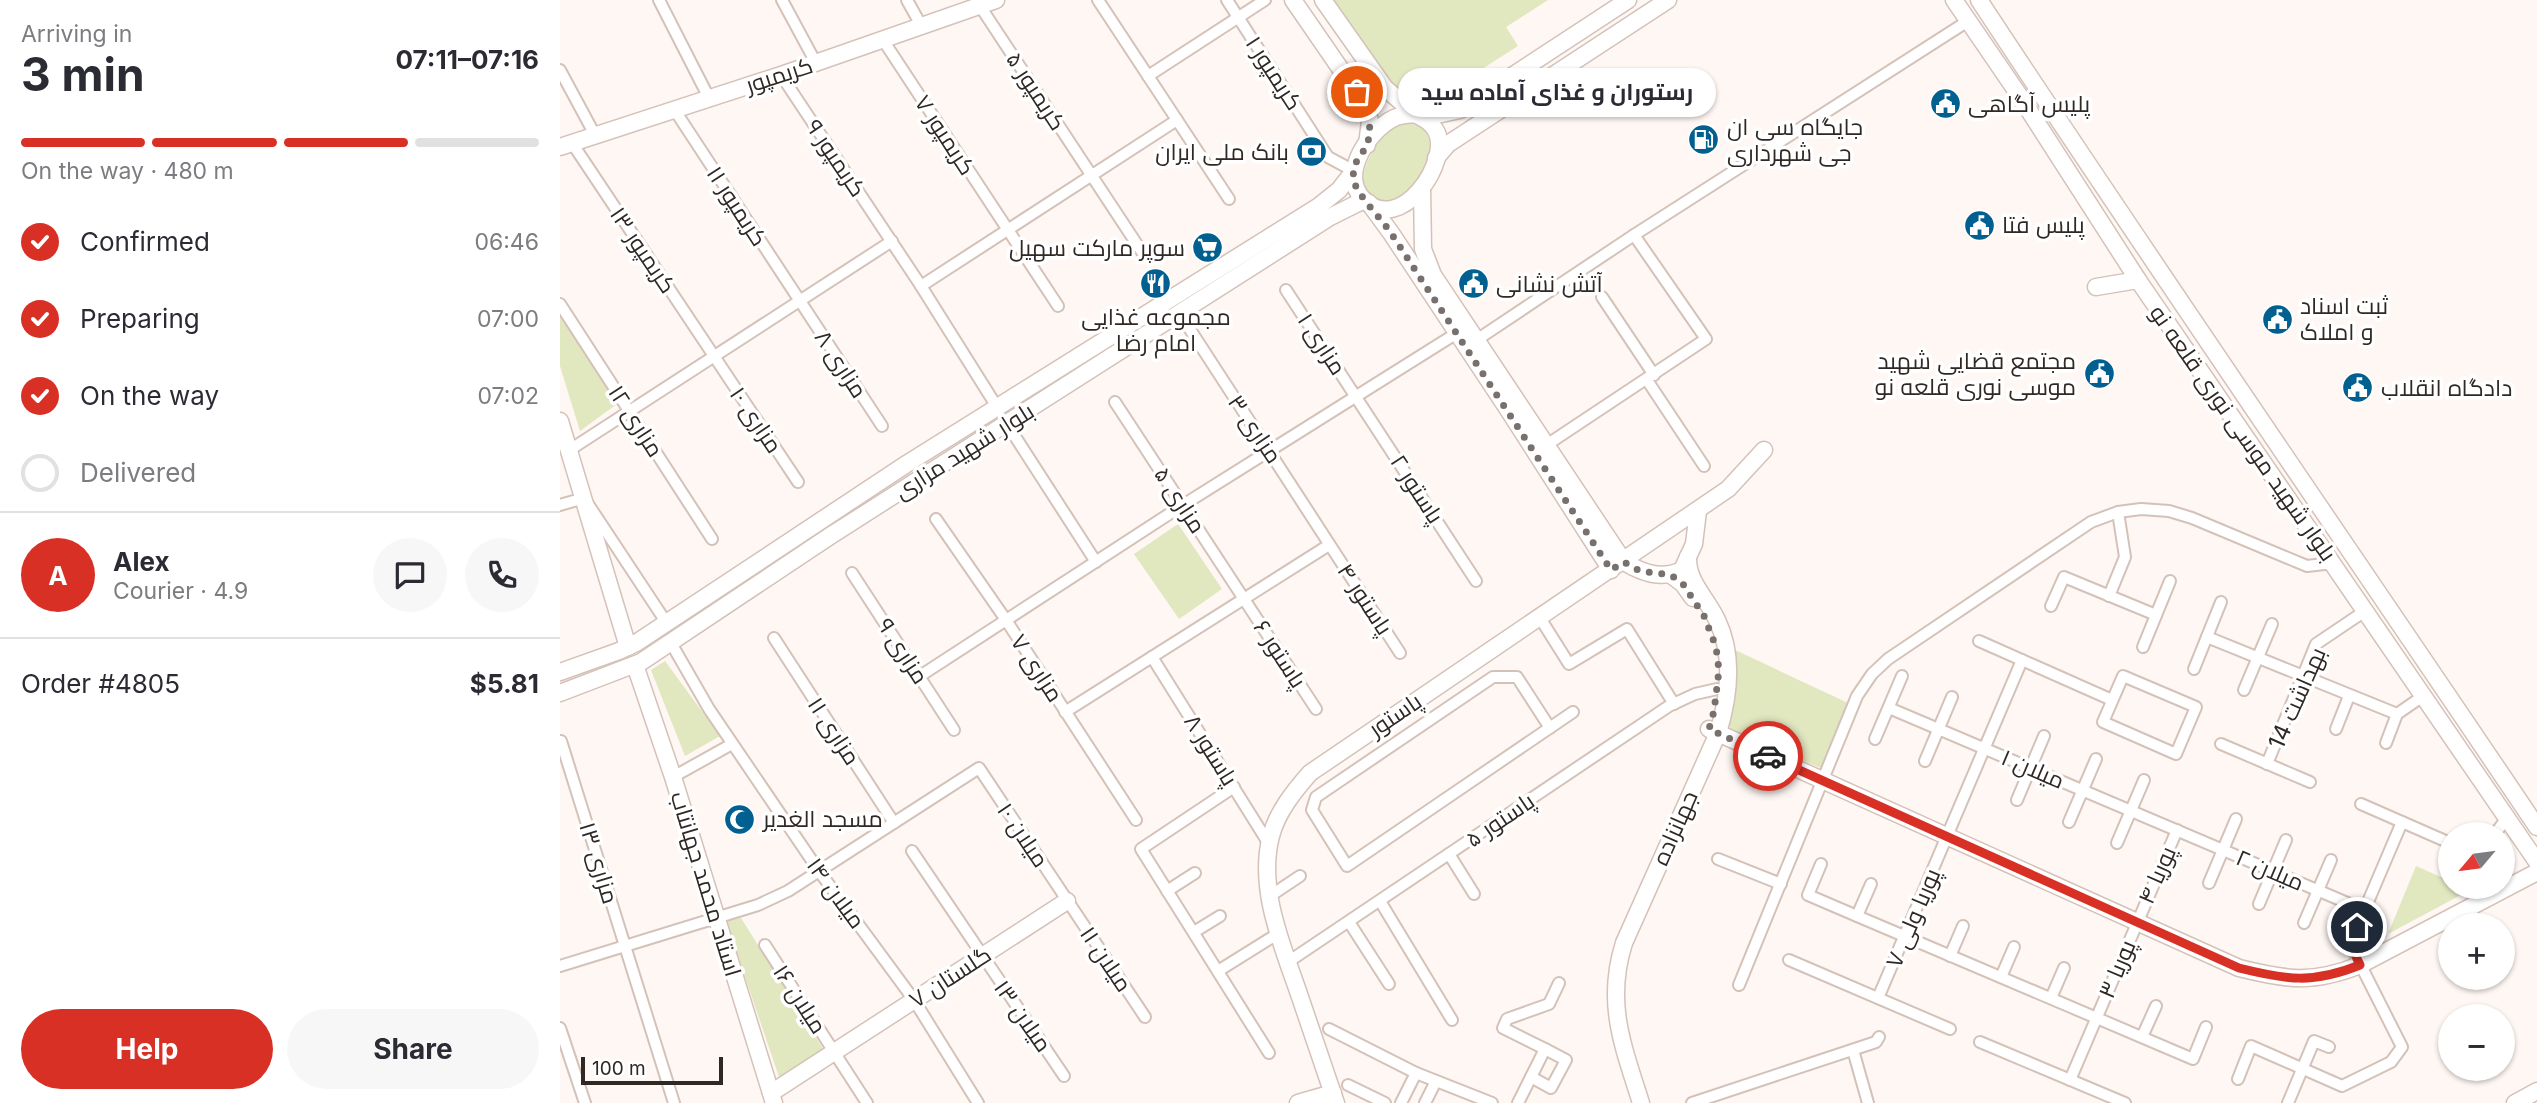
<!DOCTYPE html>
<meta charset="utf-8">
<style>
:root{--surface:#fff;--page:#f7f7f7;--text:#2b2b33;--muted:#7c7c81;--line:#e1e1e2;--accent:#d93025}
body{margin:0;font-family:Inter,Cairo,sans-serif;background:var(--page);color:var(--text);height:100vh;display:flex;flex-direction:column;font-size:26px;white-space:nowrap}
*{box-sizing:border-box;margin:0}
p{font-size:23px;color:var(--muted)}
.icon{flex:none;width:38px;height:38px;fill:none;stroke:currentColor;stroke-width:2;stroke-linecap:round;stroke-linejoin:round}
.map{position:relative;flex:1;overflow:hidden}
.details{display:flex;flex-direction:column;background:var(--surface);width:560px}
.details>*{flex:none}
.needle{width:46px;rotate:241deg}
.fabs{position:absolute;left:1878px;top:822px;display:grid;gap:14px}
.fabs a{display:grid;place-items:center;width:77px;height:77px;border-radius:50%;background:var(--surface);box-shadow:0 2px 5px #0004;font-size:35px}
.scale{position:absolute;left:21px;bottom:18px;width:142px;box-sizing:border-box;padding-left:7px;border:4px solid #2f2825;border-top:0;font-size:19px;line-height:24px;white-space:nowrap;color:#2f2825;-webkit-text-stroke:5px #fff;paint-order:stroke}
.pin{position:absolute;display:grid;place-items:center;width:60px;height:60px;color:#fff;margin:-30px;border:4px solid #fff;border-radius:50%;box-shadow:0 2px 7px #0007}
.courier{position:absolute;display:grid;place-items:center;width:70px;height:70px;margin:-35px;border:5px solid #d93025;border-radius:50%;background:#fff;color:#222;box-shadow:0 2px 9px #0007}
.bubble{position:absolute;height:49px;border-radius:24px;background:var(--surface);box-shadow:0 2px 5px #0004;font-size:23px;font-weight:700;line-height:49px;text-align:center}
.overview em{font-style:normal;font-weight:700}
.overview div{display:flex;flex-direction:column-reverse}
.overview{display:flex;align-items:center;justify-content:space-between;height:119px;padding:0 21px}
h1{font-size:46px;font-weight:700;line-height:52px}
.bar{display:grid;grid-template-columns:repeat(4,1fr);gap:10px 7px;align-content:center;height:84px;padding:0 21px}
.bar i{height:9px;border-radius:5px;background:var(--line)}
.bar .selected{background:var(--accent)}
.bar p{grid-column:span 4}
.line{display:flex;align-items:center;gap:18px;padding:0 21px;border-top:2px solid var(--line)}
.line div{flex:1}
.round{display:grid;place-items:center;flex:none;width:74px;height:74px;border-radius:37px;background:var(--page)}
ol{padding:0 21px;list-style:none}
li{display:flex;align-items:center;gap:21px;height:77px}
li p{margin-inline-start:auto}
li .icon{padding:7px;border-radius:50%;background:var(--accent);color:#fff;stroke-width:4}
li:last-child{color:var(--muted)}
li i{width:38px;height:38px;border:4px solid var(--line);border-radius:50%}
.button{display:flex;gap:14px;margin-top:auto;padding:14px 21px}
.button a{flex:1;height:80px;border-radius:42px;background:var(--accent);color:#fff;font-size:28px;font-weight:700;line-height:80px;text-align:center}
.button a+a{background:var(--page);color:var(--text)}
main{display:flex;flex:1;min-height:0}
.map>svg:first-child{display:block}
</style>
<main>
<section class="details">
<div class="overview"><div><h1>3 min</h1><p>Arriving in</p></div><em>07:11–07:16</em></div>
<div class="bar"><i class="selected"></i><i class="selected"></i><i class="selected"></i><i></i><p>On the way · 480 m</p></div>
<ol>
<li><svg class="icon" aria-label="check" viewBox="0 0 24 24"><path d="M5 12l5 5 9-10"/></svg>Confirmed<p>06:46</p></li>
<li><svg class="icon" aria-label="check" viewBox="0 0 24 24"><path d="M5 12l5 5 9-10"/></svg>Preparing<p>07:00</p></li>
<li><svg class="icon" aria-label="check" viewBox="0 0 24 24"><path d="M5 12l5 5 9-10"/></svg>On the way<p>07:02</p></li>
<li><i></i>Delivered</li>
</ol>
<div class="line" style="height:126px"><b class="round" style="background:var(--accent);color:#fff">A</b><div><b>Alex</b><p>Courier · 4.9</p></div><a class="round"><svg class="icon" aria-label="chat" viewBox="0 0 24 24"><path d="M4 5h16v11H9l-5 4z"/></svg></a><a class="round"><svg class="icon" aria-label="phone" viewBox="0 0 24 24"><path d="M5 4h4l2 5-3 2q2 4 5 5l2-3 5 2v4C11 20 4 13 5 4z"/></svg></a></div>
<div class="line" style="height:91px"><div>Order #4805</div><b>$5.81</b></div>
<div class="button"><a>Help</a><a>Share</a></div>
</section>
<div class="map">
<svg width="1977" height="1103" viewBox="0 0 1977 1103">
<rect width="100%" height="100%" fill="#fef7f3"/>
<g fill="#e1e7bf">
<polygon points="772,0 988,0 946,27 958,46 878,97 834,90"/>
<path d="M846 122C883 128 869 164 855 185 851 191 843 196 838 201 796 203 797 172 817 145 821 139 825 132 831 128 835 125 841 123 846 122Z"/>
<polygon points="0,314 61,401 20,431 0,366"/>
<polygon points="618,524 662,589 619,619 574,554"/>
<polygon points="1173,649 1288,703 1261,768 1173,733 1168,723"/>
<polygon points="105,661 160,736 125,756 91,670"/>
<polygon points="1856,866 1890,881 1890,887 1910,890 1828,934"/>
<polygon points="181,918 263,1049 219,1077 166,921"/>
</g>
<g fill="none" stroke-linecap="round" stroke-linejoin="round">
<defs>
<g id="street">
<polyline points="99,0 149,98"/>
<polyline points="222,0 256,63"/>
<polyline points="347,0 362,27"/>
<polyline points="538,0 669,199"/>
<polyline points="667,0 768,157 794,171"/>
<polyline points="420,6 584,255"/>
<polyline points="323,40 498,306"/>
<polyline points="0,70 35,135"/>
<polyline points="221,75 361,286 437,407"/>
<polyline points="588,76 705,0"/>
<polyline points="114,109 322,426"/>
<polyline points="12,143 238,482"/>
<polyline points="361,286 617,120"/>
<polyline points="726,290 916,581"/>
<polyline points="1042,297 1094,375"/>
<polyline points="0,304 152,539"/>
<polyline points="620,314 840,653"/>
<polyline points="918,339 1074,235 1408,21"/>
<polyline points="1087,380 1144,466"/>
<polyline points="555,402 756,709"/>
<polyline points="447,424 536,562"/>
<polyline points="988,444 1146,339 1074,235"/>
<polyline points="8,451 332,241"/>
<polyline points="0,505 24,498 106,622"/>
<polyline points="376,519 446,620 576,820"/>
<polyline points="292,573 394,730"/>
<polyline points="1549,596 1565,557 1558,512"/>
<polyline points="1491,606 1504,577 1596,615"/>
<polyline points="980,618 1009,664 1067,629 1114,704"/>
<polyline points="1647,637 1837,714"/>
<polyline points="214,638 334,823"/>
<polyline points="1419,641 1552,700"/>
<polyline points="111,643 149,709 259,871 354,1000 418,1103"/>
<polyline points="1583,647 1610,581"/>
<polyline points="592,657 709,844"/>
<polyline points="1634,669 1661,602"/>
<polyline points="360,676 623,505 897,333"/>
<polygon points="1563,676 1636,707 1616,754 1543,722"/>
<polyline points="1684,690 1712,624"/>
<polyline points="1329,708 1804,910"/>
<polyline points="505,712 769,545"/>
<path d="M990 728 957 677H933L756 797 752 810 787 866C862 815 938 763 1013 712"/>
<polyline points="1776,729 1789,696"/>
<polyline points="1315,739 1342,676"/>
<polyline points="1,741 114,1103"/>
<polyline points="1826,743 1837,714 1863,696"/>
<polyline points="1661,744 1750,782"/>
<polyline points="1365,761 1392,697"/>
<polyline points="1707,764 1756,644 1805,611"/>
<polyline points="113,777 172,744"/>
<polyline points="674,787 581,849 709,1053"/>
<polyline points="1457,800 1484,736"/>
<polyline points="1801,804 1890,843"/>
<polyline points="1509,822 1536,759"/>
<polyline points="1934,835 1947,818"/>
<polyline points="1557,843 1584,780"/>
<polyline points="352,851 504,1076"/>
<polyline points="889,854 914,894"/>
<polyline points="1158,859 1221,884"/>
<polyline points="1261,864 1248,895 1297,916 1633,1059 1646,1027"/>
<polyline points="1649,883 1676,819"/>
<polyline points="607,891 635,873"/>
<polyline points="710,896 740,876"/>
<polyline points="820,901 892,1020"/>
<polyline points="1699,904 1726,840"/>
<polyline points="1297,916 1311,884"/>
<polyline points="789,922 829,984"/>
<polyline points="1744,923 1771,860"/>
<polyline points="634,932 660,916"/>
<polyline points="205,945 307,1103"/>
<polyline points="1390,956 1403,926"/>
<polyline points="1229,960 1390,1029"/>
<polyline points="728,962 1109,706 1135,694 1157,689"/>
<polyline points="0,966 198,905 228,891 419,768 585,1017"/>
<polyline points="658,971 719,933"/>
<polyline points="1441,977 1454,947"/>
<polyline points="1179,985 1297,696 1312,674 1328,659 1531,522 1558,512 1581,509 1609,511 1632,518 1747,566 1773,563"/>
<polyline points="1318,998 1462,660"/>
<polyline points="1491,998 1504,968"/>
<polyline points="0,1028 25,1103"/>
<polyline points="769,1029 856,1073 932,1103"/>
<polyline points="1582,1037 1596,1006"/>
<polyline points="1420,1042 1565,1103"/>
<polyline points="1293,1050 1308,1103"/>
<polyline points="971,1077 991,1088 1006,1060 985,1049"/>
<polyline points="1678,1079 1691,1046 1782,1086 1831,1062 1842,1047 1790,944 1842,822"/>
<polyline points="1510,1080 1617,830"/>
<polyline points="788,1085 825,1103"/>
<polyline points="841,1103 856,1073"/>
<polyline points="865,1103 876,1081"/>
<polyline points="958,1103 985,1049 943,1028 947,1019 989,1004 999,983"/>
<polyline points="1132,1103 1316,1042 1319,1037"/>
<polyline points="1728,1103 1754,1041 1769,1047"/>
</g>
<g id="secondary">
<polyline points="733,0 806,106 810,121 807,145"/>
<polyline points="763,0 825,88 855,114"/>
<polyline points="1394,0 1461,98 1578,280 1977,862"/>
<path d="M1419 0C1602 278 1791 551 1977 827"/>
<path d="M855 114C863 118 871 122 876 131 892 159 841 238 803 199 779 174 809 130 834 118 840 115 848 115 855 114Z"/>
<polyline points="863,118 900,110 1068,0"/>
<polyline points="0,147 221,75 436,0"/>
<polyline points="876,158 888,144 1108,0"/>
<path d="M862 188 863 249 873 275 1064 562C1083 573 1101 580 1122 570L1134 544 1138 511"/>
<polyline points="809,203 831,233 949,411 1051,570"/>
<polyline points="1536,287 1578,280"/>
<polyline points="0,421 68,647"/>
<polyline points="1111,575 1123,584 1133,598"/>
<polyline points="75,665 113,777 214,1103"/>
<polyline points="0,672 59,651 76,643 348,463 759,206 779,190 794,171"/>
<polyline points="0,693 81,662 270,536 770,217 804,200"/>
<path d="M1149 729 1679 968C1727 980 1753 984 1800 965L1977 872"/>
<polyline points="211,1093 507,901"/>
<polyline points="738,1103 773,1093"/>
<path d="M776 1103C764 1067 752 1032 740 997 723 947 697 889 711 836 717 812 735 790 750 773L1168 489 1204 450"/>
<path d="M1081 1103C1063 1046 1045 1003 1064 943L1158 733C1169 697 1174 655 1157 620 1147 598 1127 582 1128 557"/>
<polyline points="1955,1103 1977,1091"/>
</g>
</defs>
<use href="#street" stroke="#d4c2b9" stroke-width="14"/>
<use href="#secondary" stroke="#d4c2b9" stroke-width="19"/>
<use href="#street" stroke="#fff" stroke-width="10"/>
<use href="#secondary" stroke="#fff" stroke-width="16"/>
</g>
<g fill="none" stroke-linecap="round" stroke-linejoin="round">
<path stroke="#77706d" stroke-width="7" stroke-dasharray="0 12.6" d="M797 92C806 107 814 126 807 144 801 159 789 163 795 184 798 195 823 221 831 233L1051 570 1064 562 1080 571 1111 575 1123 584 1144 616 1156 647 1159 670 1154 711 1149 729 1208 756"/>
<path stroke="#d93025" stroke-width="9" d="M1208 756 1679 968C1727 980 1753 984 1800 965L1790 944 1797 927"/>
</g>
<defs>
<symbol id="civic-disc" viewBox="-11 -11 22 22"><circle r="9.5" fill="#016090" stroke="#fff"/><path d="M-.6-6.5H3V-4.5H.6V-3L4-1V1h2V6H-6V1h2V-1L-.6-3ZM-1.2 2.5V6h2.4V2.5Z" fill="#fff"/></symbol>
<symbol id="fuel-disc" viewBox="-11 -11 22 22"><circle r="9.5" fill="#016090" stroke="#fff"/><path d="M-5.5-6h7V0h2V4h1.3V-2.5L3-4.5l.8-.8L6-3V5H2.5V1h-1V6h-7ZM-4.2-4.7v3.2H.2V-4.7Z" fill="#fff"/></symbol>
<symbol id="bank-disc" viewBox="-11 -11 22 22"><circle r="9.5" fill="#016090" stroke="#fff"/><path d="M-6-4H6V4H-6ZM0-2.3a2.3 2.3 0 1 0 0 4.6a2.3 2.3 0 1 0 0-4.6Z" fill="#fff"/></symbol>
<symbol id="supermarket-disc" viewBox="-11 -11 22 22"><circle r="9.5" fill="#016090" stroke="#fff"/><path d="M-6-5.5h2.5l.6 2H6L4.5 2H-2.5L-4.4-4H-6ZM-1.5 3.2a1.3 1.3 0 1 0 .1 0ZM3 3.2a1.3 1.3 0 1 0 .1 0Z" fill="#fff"/></symbol>
<symbol id="restaurant-disc" viewBox="-11 -11 22 22"><circle r="9.5" fill="#016090" stroke="#fff"/><path d="M-5-6h1v4h1v-4h1v4h1v-4h1v5L-1.5 .5V6h-2V.5L-5-1ZM5-6V6H3V1.5H1.5Q1.5-4 5-6Z" fill="#fff"/></symbol>
<symbol id="mosque-disc" viewBox="-11 -11 22 22"><circle r="9.5" fill="#016090" stroke="#fff"/><path d="M3.5-4.9A6 6 0 1 0 3.5 4.9A5 5 0 1 1 3.5-4.9Z" fill="#fff"/></symbol>
</defs>
<g fill-rule="evenodd">
<use href="#civic-disc" x="1368" y="86" width="35" height="35"/>
<use href="#fuel-disc" x="1126" y="122" width="35" height="35"/>
<use href="#bank-disc" x="734" y="134" width="35" height="35"/>
<use href="#civic-disc" x="1402" y="208" width="35" height="35"/>
<use href="#supermarket-disc" x="630" y="230" width="35" height="35"/>
<use href="#restaurant-disc" x="578" y="266" width="35" height="35"/>
<use href="#civic-disc" x="896" y="266" width="35" height="35"/>
<use href="#civic-disc" x="1700" y="302" width="35" height="35"/>
<use href="#civic-disc" x="1522" y="356" width="35" height="35"/>
<use href="#civic-disc" x="1780" y="370" width="35" height="35"/>
<use href="#mosque-disc" x="162" y="802" width="35" height="35"/>
</g>
<g text-anchor="middle" dominant-baseline="central" stroke-width="7" stroke-linejoin="round" paint-order="stroke">
<g font-size="23" fill="#2f2825" stroke="#fff">
<text transform="translate(714 73) rotate(57)">کریمپور ۱</text>
<text transform="translate(219 75) rotate(-18)">کریمپور</text>
<text transform="translate(476 91) rotate(57)">کریمپور ۵</text>
<text transform="translate(385 135) rotate(57)">کریمپور ۷</text>
<text transform="translate(276 158) rotate(56)">کریمپور ۹</text>
<text transform="translate(177 206) rotate(57)">کریمپور ۱۱</text>
<text transform="translate(83 250) rotate(56)">کریمپور ۱۳</text>
<text transform="translate(762 344) rotate(57)">مزاری ۱</text>
<text transform="translate(281 364) rotate(57)">مزاری ۸</text>
<text transform="translate(196 420) rotate(56)">مزاری ۱۰</text>
<text transform="translate(76 421) rotate(57)">مزاری ۱۲</text>
<text transform="translate(695 429) rotate(56)">مزاری ۳</text>
<text transform="translate(1683 433) rotate(55)">بلوار شهید موسی نوری قلعه نو</text>
<text transform="translate(404 451) rotate(-32)">بلوار شهید مزاری</text>
<text transform="translate(857 489) rotate(57)">پاستور ۲</text>
<text transform="translate(620 500) rotate(57)">مزاری ۵</text>
<text transform="translate(805 599) rotate(57)">پاستور ۴</text>
<text transform="translate(343 651) rotate(57)">مزاری ۹</text>
<text transform="translate(720 654) rotate(57)">پاستور ۶</text>
<text transform="translate(477 668) rotate(57)">مزاری ۷</text>
<text transform="translate(1737 698) rotate(-66)">بهداشت 14</text>
<text transform="translate(835 715) rotate(-34)">پاستور</text>
<text transform="translate(274 731) rotate(57)">مزاری ۱۱</text>
<text transform="translate(651 750) rotate(58)">پاستور ۸</text>
<text transform="translate(1473 769) rotate(23)">میلان ۱</text>
<text transform="translate(940 820) rotate(-34)">پاستور ۵</text>
<text transform="translate(1115 828) rotate(-66)">جهانزاده</text>
<text transform="translate(463 835) rotate(56)">میلان ۱۰</text>
<text transform="translate(39 863) rotate(73)">مزاری ۱۳</text>
<text transform="translate(1710 870) rotate(23)">میلان ۲</text>
<text transform="translate(1597 875) rotate(-66)">پوریا ۴</text>
<text transform="translate(146 884) rotate(73)">استاد محمد جهانتاب</text>
<text transform="translate(276 893) rotate(54)">میلان ۱۴</text>
<text transform="translate(1353 918) rotate(-67)">پوریا ولی ۷</text>
<text transform="translate(546 959) rotate(56)">میلان ۱۱</text>
<text transform="translate(1557 969) rotate(-67)">پوریا ۳</text>
<text transform="translate(390 977) rotate(-33)">گلستان ۷</text>
<text transform="translate(240 999) rotate(57)">میلان ۱۶</text>
<text transform="translate(463 1016) rotate(55)">میلان ۱۳</text>
</g>
<g font-size="23" fill="#2f2825" stroke="#fff" text-anchor="start">
<text x="1408" y="104">پلیس آگاهی</text>
<text x="1167" y="127">جایگاه سی ان<tspan x="1167" dy="26">جی شهرداری</tspan></text>
<text x="729" y="152" text-anchor="end">بانک ملی ایران</text>
<text x="1442" y="225">پلیس فتا</text>
<text x="625" y="248" text-anchor="end">سوپر مارکت سهیل</text>
<text x="936" y="284">آتش نشانی</text>
<text x="1740" y="306">ثبت اسناد<tspan x="1740" dy="26">و املاک</tspan></text>
<text x="596" y="317" text-anchor="middle">مجموعه غذایی<tspan x="596" dy="26">امام رضا</tspan></text>
<text x="1516" y="361" text-anchor="end">مجتمع قضایی شهید<tspan x="1516" dy="26">موسی نوری قلعه نو</tspan></text>
<text x="1821" y="388">دادگاه انقلاب</text>
<text x="203" y="819">مسجد الغدیر</text>
</g>
</g>
</svg>
<div class="fabs">
<a><svg class="needle" viewBox="-14 -14 28 28"><path d="M0-13l5 13h-10z" fill="#e53935"/><path d="M0 13l5-13h-10z" fill="#7c7c81"/></svg></a>
<a>+</a>
<a>−</a>
</div>
<div class="scale">100 m</div>
<div class="pin" style="left:797px;top:92px;background:#ea580c"><svg class="icon" aria-label="bag" viewBox="0 0 24 24"><path d="M5 8h14l-1 12H6zM9 8a3 3 0 0 1 6 0"/></svg></div>
<div class="pin" style="left:1797px;top:927px;background:#1f2937"><svg class="icon" aria-label="home" viewBox="0 0 24 24"><path d="M3 11l9-7 9 7M6 9v11h12V9"/></svg></div>
<div class="courier" style="left:1208px;top:756px"><svg class="icon" aria-label="car" viewBox="0 0 24 24"><path d="M5 17H2v-5l4-1 3-4h7l3 4 3 1v5h-3M9 17h6M6 11h13"/><circle cx="7" cy="17" r="2"/><circle cx="17" cy="17" r="2"/></svg></div>
<div class="bubble" style="left:838px;top:68px;width:318px">رستوران و غذای آماده سید</div>
</div>
</main>
